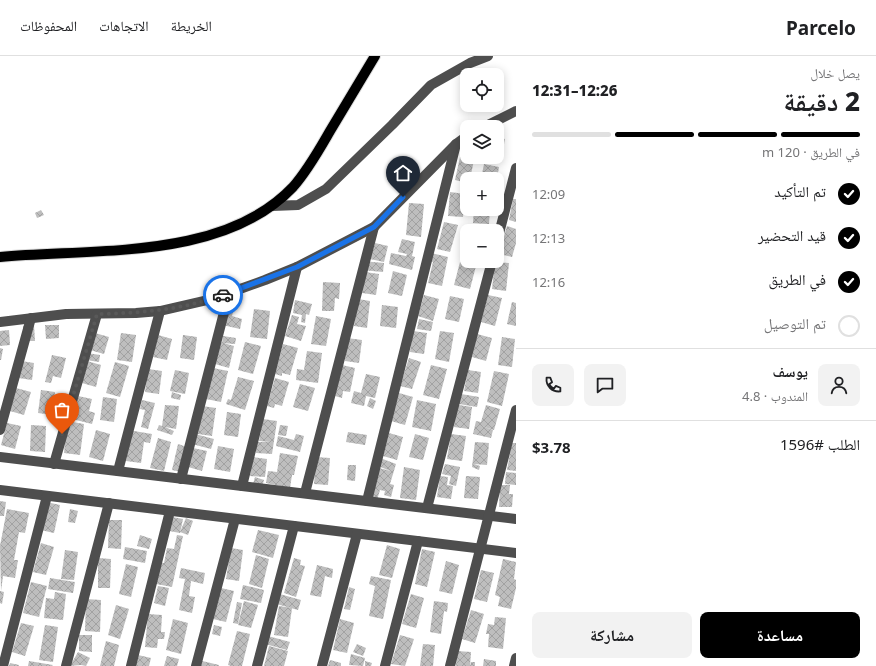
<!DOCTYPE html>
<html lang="ar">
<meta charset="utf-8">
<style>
:root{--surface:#fff;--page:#f2f2f2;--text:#202124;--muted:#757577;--line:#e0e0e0;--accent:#000}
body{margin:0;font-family:"Noto Sans","Noto Naskh Arabic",sans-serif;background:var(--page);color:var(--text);direction:rtl;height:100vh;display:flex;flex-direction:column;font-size:15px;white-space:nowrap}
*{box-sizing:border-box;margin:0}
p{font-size:13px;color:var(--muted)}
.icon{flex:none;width:22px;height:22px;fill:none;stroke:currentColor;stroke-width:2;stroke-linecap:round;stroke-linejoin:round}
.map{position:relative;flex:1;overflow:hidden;direction:ltr}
.sheet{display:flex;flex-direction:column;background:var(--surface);width:360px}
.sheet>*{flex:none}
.fabs{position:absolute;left:460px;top:12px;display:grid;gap:8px}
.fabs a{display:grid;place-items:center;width:44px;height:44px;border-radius:8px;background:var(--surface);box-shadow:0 2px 10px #0003;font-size:20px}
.pin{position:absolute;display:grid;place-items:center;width:34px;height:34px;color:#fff;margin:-41px -17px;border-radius:50% 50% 50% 0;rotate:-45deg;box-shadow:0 0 4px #0007}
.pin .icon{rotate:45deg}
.courier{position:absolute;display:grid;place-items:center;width:40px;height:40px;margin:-20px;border:3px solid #1a73e8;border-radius:50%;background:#fff;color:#222;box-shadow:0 1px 5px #0007}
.head em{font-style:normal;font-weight:800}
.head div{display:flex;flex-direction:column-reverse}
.head{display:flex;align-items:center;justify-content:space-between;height:68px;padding:0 16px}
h1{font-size:26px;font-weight:800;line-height:30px}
.bar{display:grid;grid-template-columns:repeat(4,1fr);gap:6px 4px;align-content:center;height:48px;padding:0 16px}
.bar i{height:5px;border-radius:3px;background:var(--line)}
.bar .current{background:var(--accent)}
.bar p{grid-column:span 4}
.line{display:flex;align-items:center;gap:10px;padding:0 16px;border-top:1px solid var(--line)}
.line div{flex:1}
.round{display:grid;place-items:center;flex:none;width:42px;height:42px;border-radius:8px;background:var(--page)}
ol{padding:0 16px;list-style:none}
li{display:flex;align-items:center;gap:12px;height:44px}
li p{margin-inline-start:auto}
li .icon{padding:4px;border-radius:50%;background:var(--accent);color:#fff;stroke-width:4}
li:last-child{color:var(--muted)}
li i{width:22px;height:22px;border:2px solid var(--line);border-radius:50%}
.primary-button{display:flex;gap:8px;margin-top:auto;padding:8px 16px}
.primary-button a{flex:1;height:46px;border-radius:8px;background:var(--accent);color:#fff;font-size:16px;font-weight:800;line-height:46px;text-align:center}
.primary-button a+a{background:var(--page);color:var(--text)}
header{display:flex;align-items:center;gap:24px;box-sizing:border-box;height:56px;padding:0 20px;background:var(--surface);border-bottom:1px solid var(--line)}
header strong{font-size:19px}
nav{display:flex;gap:22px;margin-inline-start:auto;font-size:14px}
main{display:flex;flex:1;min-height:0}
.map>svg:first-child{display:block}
</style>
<header>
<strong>Parcelo</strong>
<nav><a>الخريطة</a><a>الاتجاهات</a><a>المحفوظات</a></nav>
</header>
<main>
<section class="sheet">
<div class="head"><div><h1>2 دقيقة</h1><p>يصل خلال</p></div><em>12:26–12:31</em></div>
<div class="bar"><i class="current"></i><i class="current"></i><i class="current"></i><i></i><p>في الطريق · 120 m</p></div>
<ol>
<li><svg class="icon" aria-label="check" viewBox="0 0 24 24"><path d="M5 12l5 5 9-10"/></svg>تم التأكيد<p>12:09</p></li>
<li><svg class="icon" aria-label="check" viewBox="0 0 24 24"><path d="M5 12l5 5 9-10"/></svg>قيد التحضير<p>12:13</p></li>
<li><svg class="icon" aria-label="check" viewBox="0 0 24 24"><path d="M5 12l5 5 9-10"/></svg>في الطريق<p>12:16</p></li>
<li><i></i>تم التوصيل</li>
</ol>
<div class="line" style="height:72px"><a class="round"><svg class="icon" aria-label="person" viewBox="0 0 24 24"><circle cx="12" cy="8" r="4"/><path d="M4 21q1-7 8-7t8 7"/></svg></a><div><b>يوسف</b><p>المندوب · 4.8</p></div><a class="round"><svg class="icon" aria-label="chat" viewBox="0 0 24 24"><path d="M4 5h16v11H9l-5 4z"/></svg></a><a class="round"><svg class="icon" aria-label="phone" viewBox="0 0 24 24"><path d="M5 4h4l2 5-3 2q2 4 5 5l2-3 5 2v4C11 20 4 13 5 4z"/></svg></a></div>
<div class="line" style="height:52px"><div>الطلب #1596</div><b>$3.78</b></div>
<div class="primary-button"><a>مساعدة</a><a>مشاركة</a></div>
</section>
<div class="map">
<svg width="516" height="610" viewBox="0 0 516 610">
<defs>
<pattern id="building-cross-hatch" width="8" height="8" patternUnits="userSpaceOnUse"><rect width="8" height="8" fill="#bebebe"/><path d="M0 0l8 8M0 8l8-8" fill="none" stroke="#a2a2a2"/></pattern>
</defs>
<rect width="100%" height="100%" fill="#fff"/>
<g fill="url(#building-cross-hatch)">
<polygon points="497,81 505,83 501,103 497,102"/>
<polygon points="460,101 474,104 470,123 467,123 467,127 455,124"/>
<polygon points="484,108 499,111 497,123 481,123"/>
<polygon points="450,136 465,138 463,161 448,160"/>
<polygon points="513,143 516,143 516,166 509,164"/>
<polygon points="409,147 424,148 421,181 406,179"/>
<polygon points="474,153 490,153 489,168 473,167"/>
<polygon points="41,154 44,159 37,162 35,157"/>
<polygon points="444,166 458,169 450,196 437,193"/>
<polygon points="507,170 516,173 516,187 512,201 499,198"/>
<polygon points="468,171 481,174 481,175 468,175"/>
<polygon points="466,180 467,180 467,195 463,194"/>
<polygon points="402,183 415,186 412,200 415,201 412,214 389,208 391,197 406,200 407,198 398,196"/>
<polygon points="375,187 388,190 384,206 370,203"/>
<polygon points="431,197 448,201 442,230 428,227 433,206 429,205"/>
<polygon points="362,205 384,207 383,216 361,214"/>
<polygon points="460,206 476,210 470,233 454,229"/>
<polygon points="495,206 509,207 506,235 492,233"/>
<polygon points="393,215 407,219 402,240 388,237"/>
<polygon points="365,216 379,218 376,239 362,237"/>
<polygon points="323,226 340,227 339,243 335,242 334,255 322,255"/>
<polygon points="424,239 439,243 433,265 418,260"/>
<polygon points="488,239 502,242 495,270 481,266"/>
<polygon points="450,240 464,243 459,266 445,263"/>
<polygon points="358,243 370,245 367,272 354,270"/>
<polygon points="295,244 312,248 309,259 306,258 305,267 301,266 302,259 293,257"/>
<polygon points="223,245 235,248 232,260 242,263 240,273 218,268"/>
<polygon points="512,246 516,247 516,270 507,268"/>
<polygon points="382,249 398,251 396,272 380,270"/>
<polygon points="254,253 270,255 267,283 250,281"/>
<polygon points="292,259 299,261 297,268 306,270 301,285 285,280"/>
<polygon points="316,260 331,263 326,290 311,288"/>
<polygon points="419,263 433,266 431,275 417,273"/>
<polygon points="34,269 35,285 23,285 23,270"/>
<polygon points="45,269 59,269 59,282 46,283"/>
<polygon points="9,274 10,289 0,290 0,275"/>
<polygon points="413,275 427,277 424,298 410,296"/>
<polygon points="440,275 454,277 449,306 435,303"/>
<polygon points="95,277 109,281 104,298 90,294"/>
<polygon points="121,277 136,279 132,306 117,304"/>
<polygon points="477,278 492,282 486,305 472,301"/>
<polygon points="158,279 172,283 167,304 153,301"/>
<polygon points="183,279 197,281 194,304 180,302"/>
<polygon points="223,280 236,282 235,288 222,287"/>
<polygon points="502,281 515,283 512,311 498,309"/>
<polygon points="347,282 362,284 359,307 345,305"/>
<polygon points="220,286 234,290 229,312 215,308"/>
<polygon points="245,286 261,290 253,318 238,314"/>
<polygon points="283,288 298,292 290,319 282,317 282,320 275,318"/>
<polygon points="0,292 3,293 1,304 0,304"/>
<polygon points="307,295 322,297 318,327 296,324 297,313 304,314"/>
<polygon points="87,297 100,299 99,306 86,304"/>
<polygon points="52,299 66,302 61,322 53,320 51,327 45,326"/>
<polygon points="409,302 421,306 412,333 400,330"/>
<polygon points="15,304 34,307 32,324 12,321"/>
<polygon points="87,305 101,309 96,331 82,327"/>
<polygon points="115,306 129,310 120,341 106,337"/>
<polygon points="342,309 355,312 350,336 343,335 342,342 335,340"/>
<polygon points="431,309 447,313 439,343 423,339"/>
<polygon points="213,312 228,315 221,346 206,343"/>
<polygon points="148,313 162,315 159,338 145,336"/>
<polygon points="175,314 189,317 185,338 170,335"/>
<polygon points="468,314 481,316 478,337 464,335"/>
<polygon points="494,315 509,318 502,350 487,346"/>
<polygon points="366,318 380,321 375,342 366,340 364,350 351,347 354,335 361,337"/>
<polygon points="238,321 254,325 245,354 226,348 228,343 231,344"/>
<polygon points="275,322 289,326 282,350 275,348 274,352 267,350"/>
<polygon points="300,328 315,332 308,355 293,351"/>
<polygon points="16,332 31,336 24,359 10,355"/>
<polygon points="41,334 55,336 52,359 38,357"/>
<polygon points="172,336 181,339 180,344 171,342"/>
<polygon points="399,337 413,341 405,369 391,365"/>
<polygon points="455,337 479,341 477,351 453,347"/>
<polygon points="78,340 92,343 89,355 95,357 92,368 72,363"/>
<polygon points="103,341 117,343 114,366 100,364"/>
<polygon points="370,342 376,345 373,353 367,350"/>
<polygon points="142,344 155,347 148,373 141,371 145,354 140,353"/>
<polygon points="417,344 436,348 431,375 412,371"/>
<polygon points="165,349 179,350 176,373 165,371 174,375 172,379 157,374 159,369 162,370"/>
<polygon points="459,349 472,351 469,373 454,371 456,353"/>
<polygon points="486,349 500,353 494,374 481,370 493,374 491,382 473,378 476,365 481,366"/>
<polygon points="202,350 216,352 212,380 198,378"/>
<polygon points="227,356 241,358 238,381 224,379"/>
<polygon points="263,363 277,365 272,398 256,397 256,386 270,386 259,385"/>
<polygon points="67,365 84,368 80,399 64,397"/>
<polygon points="7,367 21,370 15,393 1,389"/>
<polygon points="31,369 46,370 45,396 30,395"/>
<polygon points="280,369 288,370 286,380 278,379"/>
<polygon points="96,374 110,378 103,405 89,401"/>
<polygon points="128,374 152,378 150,387 144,386 141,407 126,405 129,383"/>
<polygon points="348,376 367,379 365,389 346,386"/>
<polygon points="389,377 403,381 397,404 383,400"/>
<polygon points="195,378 214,383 211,393 192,388"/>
<polygon points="296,378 304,380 300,396 276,390 278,380 294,384"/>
<polygon points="415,378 429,382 423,404 409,401"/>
<polygon points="451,378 466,380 462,405 447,403"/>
<polygon points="158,382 171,386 164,415 150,412"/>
<polygon points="475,386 489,387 487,409 474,408 480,410 479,414 472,411"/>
<polygon points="512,387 516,387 516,415 507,414"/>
<polygon points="178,388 187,391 181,416 172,414"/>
<polygon points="218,390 234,393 230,416 214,413"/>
<polygon points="193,392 207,395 202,415 188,411"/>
<polygon points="280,397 298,400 294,419 292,419 290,432 266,427 268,415 277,416"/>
<polygon points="375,400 396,408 390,428 394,429 391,441 384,439 385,435 380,434 377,444 370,443 379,412 391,415 372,408"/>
<polygon points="253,401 267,403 265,421 250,420"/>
<polygon points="316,401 330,402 328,429 314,428"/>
<polygon points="445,408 460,411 456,430 449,428 451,420 442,418"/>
<polygon points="348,409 356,409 355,425 347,424"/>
<polygon points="404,411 420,414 416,444 400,442"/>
<polygon points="506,416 516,417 516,429 505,428"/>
<polygon points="440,420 448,421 447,429 453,430 451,443 437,441"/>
<polygon points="466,420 480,421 478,443 464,442"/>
<polygon points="255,421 264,424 262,431 253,428"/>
<polygon points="500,429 510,429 509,438 513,438 512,451 499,451"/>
<polygon points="0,445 6,446 4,460 0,460"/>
<polygon points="42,445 60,449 54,477 36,473"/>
<polygon points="7,453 29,457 25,477 19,476 14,504 18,504 15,522 3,520 1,535 0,490"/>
<polygon points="70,453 78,455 75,467 68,466"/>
<polygon points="167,460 183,463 180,477 164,474"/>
<polygon points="186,462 193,465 188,479 180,476"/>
<polygon points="109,464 122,464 121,493 108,492"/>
<polygon points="258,474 279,479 273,502 252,496"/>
<polygon points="140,479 152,483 149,493 137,490"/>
<polygon points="177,479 183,480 172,531 151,527 156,506 164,507 167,492 174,493"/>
<polygon points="41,487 54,491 46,519 33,516"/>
<polygon points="387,489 400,493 392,522 379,519"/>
<polygon points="125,491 147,495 145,507 123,503"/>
<polygon points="231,492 243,494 239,525 226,523"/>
<polygon points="422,493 435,496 427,531 415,528"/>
<polygon points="65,494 78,496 74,524 61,523"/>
<polygon points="256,499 269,503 262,532 249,528"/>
<polygon points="98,502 111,503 110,532 98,532"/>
<polygon points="294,502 301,504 300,509 305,510 296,541 284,537"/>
<polygon points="503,503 516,506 514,523 516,524 516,532 511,553 498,550 500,541 495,539"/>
<polygon points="446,505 459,509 452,538 439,535"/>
<polygon points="126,508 138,511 131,541 119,538"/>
<polygon points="317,509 333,513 332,522 325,520 321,541 310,539"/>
<polygon points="181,512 205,517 203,528 191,525 189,540 195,541 192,557 179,554 185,523 179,522"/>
<polygon points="481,514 494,517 487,546 474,543"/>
<polygon points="371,520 391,524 383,563 369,560 375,530 369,528"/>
<polygon points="50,522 75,526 73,537 48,533"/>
<polygon points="31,526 47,530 39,561 23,557"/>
<polygon points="243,529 264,534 261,547 240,543"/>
<polygon points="158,530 169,532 165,550 154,547"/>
<polygon points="349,531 355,533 350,554 344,553"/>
<polygon points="221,532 234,535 226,566 213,563"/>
<polygon points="0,535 4,536 2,548 0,547"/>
<polygon points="55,536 66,538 63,564 44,562 46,542 54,543"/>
<polygon points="276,537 301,544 298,554 273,547"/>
<polygon points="411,538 424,542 416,572 402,568"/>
<polygon points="86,543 101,544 100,576 85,575"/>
<polygon points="244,545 258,549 251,572 238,569"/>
<polygon points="434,545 448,547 447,556 444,555 441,578 430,576"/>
<polygon points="237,546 242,547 238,568 233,567"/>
<polygon points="116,549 129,553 120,583 108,579"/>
<polygon points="279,550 292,552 288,581 274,579"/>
<polygon points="471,554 484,558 475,587 462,583"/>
<polygon points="148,558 162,559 161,576 165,576 164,583 158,583 157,592 145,591"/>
<polygon points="495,561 506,562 503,593 488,591 489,578 486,578 488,568 494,569"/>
<polygon points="173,563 188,567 181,598 166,594"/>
<polygon points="340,563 354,567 347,597 333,594"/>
<polygon points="21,567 34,570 25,600 12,596"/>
<polygon points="45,569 58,571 53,606 39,604"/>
<polygon points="214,569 222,571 220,580 212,578"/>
<polygon points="237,575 250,578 242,610 231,610 228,609"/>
<polygon points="79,579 92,579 92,596 79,595"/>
<polygon points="400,579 414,583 405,610 391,608"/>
<polygon points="268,580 290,586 287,594 265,588"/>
<polygon points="106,585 119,589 114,610 100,610"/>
<polygon points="357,588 366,592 363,600 353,596"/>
<polygon points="423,588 435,589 433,610 420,610"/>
<polygon points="269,590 288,595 284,610 264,610"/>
<polygon points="457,595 471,596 470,610 456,610"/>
<polygon points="78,596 90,602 86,610 81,609 70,610"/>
<polygon points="351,598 365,602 363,610 349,609"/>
<polygon points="138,599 151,602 149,610 135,610"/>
<polygon points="167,600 179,603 177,610 164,610"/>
<polygon points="484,603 496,605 496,610 483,610"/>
<polygon points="198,604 219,609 219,610 196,610"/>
<polygon points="330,604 341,607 341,610 328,610"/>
<polygon points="29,605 53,609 52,610 28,610"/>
<polygon points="365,605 372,607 371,610 365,610"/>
<polygon points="471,606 475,606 475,610 470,610"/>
<polygon points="10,607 19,609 19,610 9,610"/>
</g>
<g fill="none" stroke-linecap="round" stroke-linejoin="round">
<defs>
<path id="major" d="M0 201C94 192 223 205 293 131 308 114 319 94 330 75 345 50 360 25 375 0"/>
</defs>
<use href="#major" stroke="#dbdbdb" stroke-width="12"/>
<g stroke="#4e4e4e" stroke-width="10">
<polyline points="484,71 516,55"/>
<polyline points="272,150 298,149 326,133 392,69 431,29 470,7 488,0"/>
<polyline points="497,185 516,112"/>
<polyline points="0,266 66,258 136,257 160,255 212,243 265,224 297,211 374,171 456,88 467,80"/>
<polyline points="0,374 31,262"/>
<polyline points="0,401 516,463"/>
<polyline points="54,408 97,258"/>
<polyline points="118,415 160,255"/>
<polyline points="181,423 229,237"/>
<polyline points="242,430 297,211"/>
<polyline points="0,434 516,497"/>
<polyline points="305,437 374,171"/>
<polyline points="367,445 456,88"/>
<polyline points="427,452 492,205"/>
<polyline points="3,610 47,440"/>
<polyline points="66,610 109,447"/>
<polyline points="131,610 170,455"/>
<polyline points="196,610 235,463"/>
<polyline points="257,610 294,470"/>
<polyline points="322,610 357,478"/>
<polyline points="385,610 418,485"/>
<polyline points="450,610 516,354"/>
<polyline points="514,610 516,602"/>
</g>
<use href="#major" stroke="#000" stroke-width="10"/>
</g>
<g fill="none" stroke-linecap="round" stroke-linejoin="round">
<path stroke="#595959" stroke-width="4" stroke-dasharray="0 7.2" d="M62 378 97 258C140 257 182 254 223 239"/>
<polyline stroke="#1a73e8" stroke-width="5" points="223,239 297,211 374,171 403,141"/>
</g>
</svg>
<div class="fabs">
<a><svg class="icon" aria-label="locate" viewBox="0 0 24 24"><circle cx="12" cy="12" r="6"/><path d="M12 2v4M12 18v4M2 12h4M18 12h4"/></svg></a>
<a><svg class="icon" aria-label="layers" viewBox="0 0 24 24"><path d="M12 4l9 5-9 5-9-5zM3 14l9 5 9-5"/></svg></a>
<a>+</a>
<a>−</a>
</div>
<div class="pin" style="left:62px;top:378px;background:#ea580c"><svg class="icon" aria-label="bag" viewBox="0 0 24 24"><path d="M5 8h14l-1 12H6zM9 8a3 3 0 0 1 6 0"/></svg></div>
<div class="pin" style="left:403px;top:141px;background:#1f2937"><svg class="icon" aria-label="home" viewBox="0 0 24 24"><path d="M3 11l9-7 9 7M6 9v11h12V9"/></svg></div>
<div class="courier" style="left:223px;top:239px"><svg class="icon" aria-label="car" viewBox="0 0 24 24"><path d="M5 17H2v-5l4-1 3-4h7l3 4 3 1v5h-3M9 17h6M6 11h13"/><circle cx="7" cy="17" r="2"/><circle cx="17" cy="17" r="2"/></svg></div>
</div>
</main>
